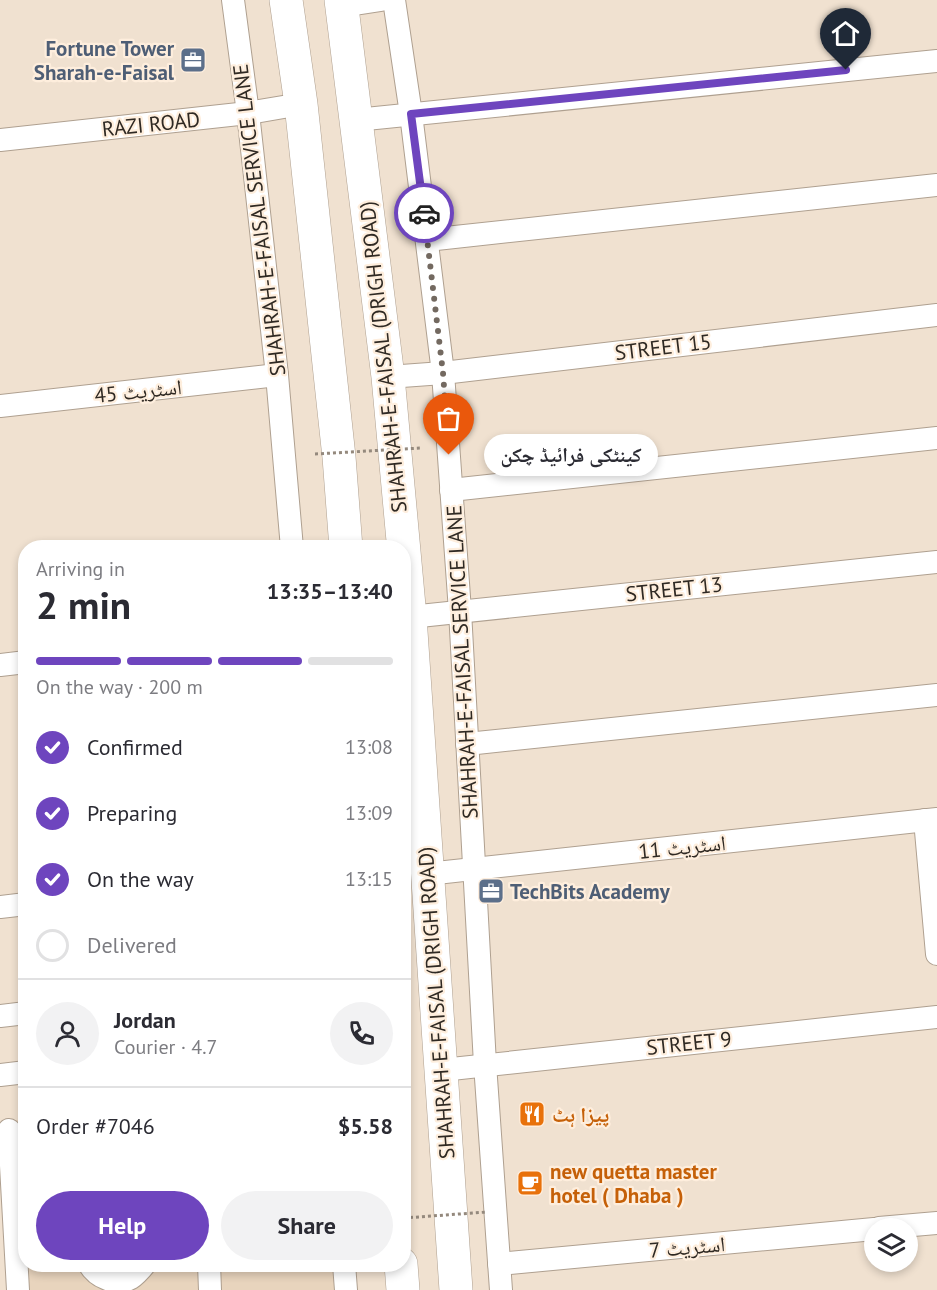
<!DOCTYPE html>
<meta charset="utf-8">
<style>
:root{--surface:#fff;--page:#f2f2f3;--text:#2b2b33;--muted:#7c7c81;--line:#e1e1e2;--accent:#6e45be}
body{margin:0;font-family:"PT Sans","Noto Naskh Arabic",sans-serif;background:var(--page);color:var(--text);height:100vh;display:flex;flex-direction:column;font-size:22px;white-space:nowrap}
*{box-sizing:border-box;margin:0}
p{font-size:20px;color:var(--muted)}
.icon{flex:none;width:33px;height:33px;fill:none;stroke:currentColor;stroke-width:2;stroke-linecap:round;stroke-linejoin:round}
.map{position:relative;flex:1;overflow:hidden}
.sheet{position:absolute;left:18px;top:540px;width:393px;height:732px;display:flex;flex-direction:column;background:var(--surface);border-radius:24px;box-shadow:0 3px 9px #0003}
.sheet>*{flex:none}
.fabs{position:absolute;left:864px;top:1218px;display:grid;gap:12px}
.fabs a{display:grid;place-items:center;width:54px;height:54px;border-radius:50%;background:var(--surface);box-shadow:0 3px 9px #0003;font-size:30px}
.pin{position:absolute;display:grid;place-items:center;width:51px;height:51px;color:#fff;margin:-62px -26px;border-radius:50% 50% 50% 0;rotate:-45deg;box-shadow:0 0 6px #0007}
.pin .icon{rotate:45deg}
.courier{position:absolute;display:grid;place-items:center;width:60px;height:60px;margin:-30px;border:4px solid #6e45be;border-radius:50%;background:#fff;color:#222;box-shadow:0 2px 8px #0007}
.bubble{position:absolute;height:42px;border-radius:21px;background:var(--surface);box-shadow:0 3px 9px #0003;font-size:20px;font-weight:700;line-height:42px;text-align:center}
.head em{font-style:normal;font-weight:700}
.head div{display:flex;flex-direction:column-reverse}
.head{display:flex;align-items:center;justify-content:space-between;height:102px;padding:0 18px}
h1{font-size:39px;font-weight:700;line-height:45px}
.bar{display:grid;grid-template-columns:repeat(4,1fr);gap:9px 6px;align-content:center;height:72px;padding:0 18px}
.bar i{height:8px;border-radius:4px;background:var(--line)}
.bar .selected{background:var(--accent)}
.bar p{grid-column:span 4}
.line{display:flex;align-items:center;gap:15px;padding:0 18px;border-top:2px solid var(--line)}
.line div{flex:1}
.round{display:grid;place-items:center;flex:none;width:63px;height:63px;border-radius:32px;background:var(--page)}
ol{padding:0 18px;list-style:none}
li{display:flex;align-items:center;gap:18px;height:66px}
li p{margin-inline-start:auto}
li .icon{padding:6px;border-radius:50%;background:var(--accent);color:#fff;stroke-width:4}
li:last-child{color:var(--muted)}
li i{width:33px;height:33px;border:3px solid var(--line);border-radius:50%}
.primary-button{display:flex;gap:12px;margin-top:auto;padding:12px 18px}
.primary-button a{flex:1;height:69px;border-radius:36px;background:var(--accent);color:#fff;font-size:24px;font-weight:700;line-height:69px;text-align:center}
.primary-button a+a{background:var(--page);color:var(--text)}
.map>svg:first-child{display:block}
</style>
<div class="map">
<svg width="937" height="1290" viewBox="0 0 937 1290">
<rect width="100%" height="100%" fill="#f0e1d0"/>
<polygon fill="#e8d4bd" points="25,1119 26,1264 337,1265 337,1290 18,1290 10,1121"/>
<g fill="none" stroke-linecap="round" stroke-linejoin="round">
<defs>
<g id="minor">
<polyline points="233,0 248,113 277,375 292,548"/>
<polyline points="394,0 411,114 443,373 460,611 485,1064 501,1290"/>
<polyline points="342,6 381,0"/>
<polyline points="356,120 937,61"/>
<polyline points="0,140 248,113 301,104"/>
<polyline points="427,240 937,185"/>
<polyline points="388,377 443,373 937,315"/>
<polyline points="0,406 277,375"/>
<polyline points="451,490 937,438"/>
<polyline points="410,617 937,562"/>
<polyline points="0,665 26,662"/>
<polyline points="467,744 937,695"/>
<polyline points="925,820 937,954"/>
<polyline points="427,874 937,819"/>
<polyline points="0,907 26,904"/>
<polyline points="0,1016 26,1013"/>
<polyline points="442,1070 937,1017"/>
<polyline points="0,1075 26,1072"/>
<polyline points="9,1130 18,1290"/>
<polyline points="879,1228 937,1223"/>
<path d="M89 1264C97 1278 117 1286 131 1278 136 1275 141 1269 145 1264"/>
<polyline points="209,1264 210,1290"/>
<polyline points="344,1264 346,1290"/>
<polyline points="499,1264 874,1229"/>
</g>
<g id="highway">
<polyline points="286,0 301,104 339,457 346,548"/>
<polyline points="341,0 388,377 410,617 456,1290"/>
<polyline points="401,1264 403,1290"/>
</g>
</defs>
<use href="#minor" stroke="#afa090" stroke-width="24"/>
<use href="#highway" stroke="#afa090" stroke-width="34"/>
<use href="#minor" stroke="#fff" stroke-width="22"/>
<use href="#highway" stroke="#fff" stroke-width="33"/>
<g stroke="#94897d" stroke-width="3" stroke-dasharray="3 3" stroke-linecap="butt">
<polyline points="315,454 421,448"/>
<polyline points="404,1218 487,1212"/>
</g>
</g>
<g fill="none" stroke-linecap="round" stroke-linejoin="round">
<polyline stroke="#736960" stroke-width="6" stroke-dasharray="0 10.8" points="424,213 443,373 449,455"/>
<polyline stroke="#6e45be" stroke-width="8" points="424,213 411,114 846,70"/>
</g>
<defs>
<symbol id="office-square" viewBox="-11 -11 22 22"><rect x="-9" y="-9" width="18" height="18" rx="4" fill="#5c6f8a" stroke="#feeedd"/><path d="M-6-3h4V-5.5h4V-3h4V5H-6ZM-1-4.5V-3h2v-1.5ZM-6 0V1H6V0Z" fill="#fff"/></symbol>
<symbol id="restaurant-square" viewBox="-11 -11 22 22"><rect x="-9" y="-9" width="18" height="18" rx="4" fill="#e8710a" stroke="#feeedd"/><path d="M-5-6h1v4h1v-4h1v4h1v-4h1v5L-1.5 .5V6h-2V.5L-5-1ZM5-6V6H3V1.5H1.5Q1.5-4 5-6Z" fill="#fff"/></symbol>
<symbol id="cafe-square" viewBox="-11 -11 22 22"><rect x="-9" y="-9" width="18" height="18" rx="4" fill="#e8710a" stroke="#feeedd"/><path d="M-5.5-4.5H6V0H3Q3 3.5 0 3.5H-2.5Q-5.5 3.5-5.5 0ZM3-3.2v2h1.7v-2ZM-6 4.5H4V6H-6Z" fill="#fff"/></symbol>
</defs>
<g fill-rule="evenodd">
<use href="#office-square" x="178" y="45" width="30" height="30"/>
<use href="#office-square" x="476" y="876" width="30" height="30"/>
<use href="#restaurant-square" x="517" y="1099" width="30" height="30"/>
<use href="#cafe-square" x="515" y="1168" width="30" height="30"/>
</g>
<g text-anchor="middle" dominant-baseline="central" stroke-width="4.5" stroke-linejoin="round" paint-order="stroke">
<g font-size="21" font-weight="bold" fill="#4e5e75" stroke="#feeedd" text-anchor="end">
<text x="174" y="48">Fortune Tower<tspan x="174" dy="24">Sharah-e-Faisal</tspan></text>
<text x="510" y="891" text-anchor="start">TechBits Academy</text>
</g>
<g font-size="21" fill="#2f2923" stroke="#feeedd">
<text transform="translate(151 124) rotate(-6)">RAZI ROAD</text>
<text transform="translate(259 220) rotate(-97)">SHAHRAH-E-FAISAL SERVICE LANE</text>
<text transform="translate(663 347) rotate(-7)">STREET 15</text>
<text transform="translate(383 357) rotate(-96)">SHAHRAH-E-FAISAL (DRIGH ROAD)</text>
<text transform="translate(138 391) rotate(-6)">اسٹریٹ 45</text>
<text transform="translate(674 589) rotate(-6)">STREET 13</text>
<text transform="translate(462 662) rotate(-93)">SHAHRAH-E-FAISAL SERVICE LANE</text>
<text transform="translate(682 847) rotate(-6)">اسٹریٹ 11</text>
<text transform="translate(436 1003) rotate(-94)">SHAHRAH-E-FAISAL (DRIGH ROAD)</text>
<text transform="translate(689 1043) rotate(-6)">STREET 9</text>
<text transform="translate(687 1247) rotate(-5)">اسٹریٹ 7</text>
</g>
<g font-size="21" font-weight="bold" fill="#c56008" stroke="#feeedd" text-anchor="start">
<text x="552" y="1114">پیزا ہٹ</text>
<text x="550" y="1171">new quetta master<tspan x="550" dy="24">hotel ( Dhaba )</tspan></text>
</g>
</g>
</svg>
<div class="fabs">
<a><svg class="icon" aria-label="layers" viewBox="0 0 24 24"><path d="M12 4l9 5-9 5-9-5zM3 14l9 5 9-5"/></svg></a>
</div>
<div class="pin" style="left:449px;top:455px;background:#ea580c"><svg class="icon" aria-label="bag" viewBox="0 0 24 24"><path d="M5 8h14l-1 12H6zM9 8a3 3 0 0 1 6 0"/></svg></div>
<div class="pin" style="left:846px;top:70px;background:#1f2937"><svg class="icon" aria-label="home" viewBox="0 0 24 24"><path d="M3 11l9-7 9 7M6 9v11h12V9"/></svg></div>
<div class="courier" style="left:424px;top:213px"><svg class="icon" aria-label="car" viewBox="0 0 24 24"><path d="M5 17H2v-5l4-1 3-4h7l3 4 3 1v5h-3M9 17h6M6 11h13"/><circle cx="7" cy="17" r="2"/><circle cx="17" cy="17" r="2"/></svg></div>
<div class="bubble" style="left:484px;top:434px;width:174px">کینٹکی فرائیڈ چکن</div>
<section class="sheet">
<div class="head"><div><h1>2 min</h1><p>Arriving in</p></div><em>13:35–13:40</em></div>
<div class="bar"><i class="selected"></i><i class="selected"></i><i class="selected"></i><i></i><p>On the way · 200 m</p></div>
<ol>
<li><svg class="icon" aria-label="check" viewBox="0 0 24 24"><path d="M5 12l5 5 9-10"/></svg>Confirmed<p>13:08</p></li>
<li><svg class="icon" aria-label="check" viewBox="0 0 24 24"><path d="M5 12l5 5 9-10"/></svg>Preparing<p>13:09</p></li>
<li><svg class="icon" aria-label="check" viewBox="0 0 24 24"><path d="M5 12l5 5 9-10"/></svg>On the way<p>13:15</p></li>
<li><i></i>Delivered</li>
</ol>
<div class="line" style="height:108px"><a class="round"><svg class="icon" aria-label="person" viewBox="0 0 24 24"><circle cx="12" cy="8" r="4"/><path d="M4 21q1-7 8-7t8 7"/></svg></a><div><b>Jordan</b><p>Courier · 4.7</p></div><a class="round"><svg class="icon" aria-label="phone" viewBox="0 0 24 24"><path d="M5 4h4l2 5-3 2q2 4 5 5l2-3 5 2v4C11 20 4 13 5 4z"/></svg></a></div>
<div class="line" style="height:78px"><div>Order #7046</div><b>$5.58</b></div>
<div class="primary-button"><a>Help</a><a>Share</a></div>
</section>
</div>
